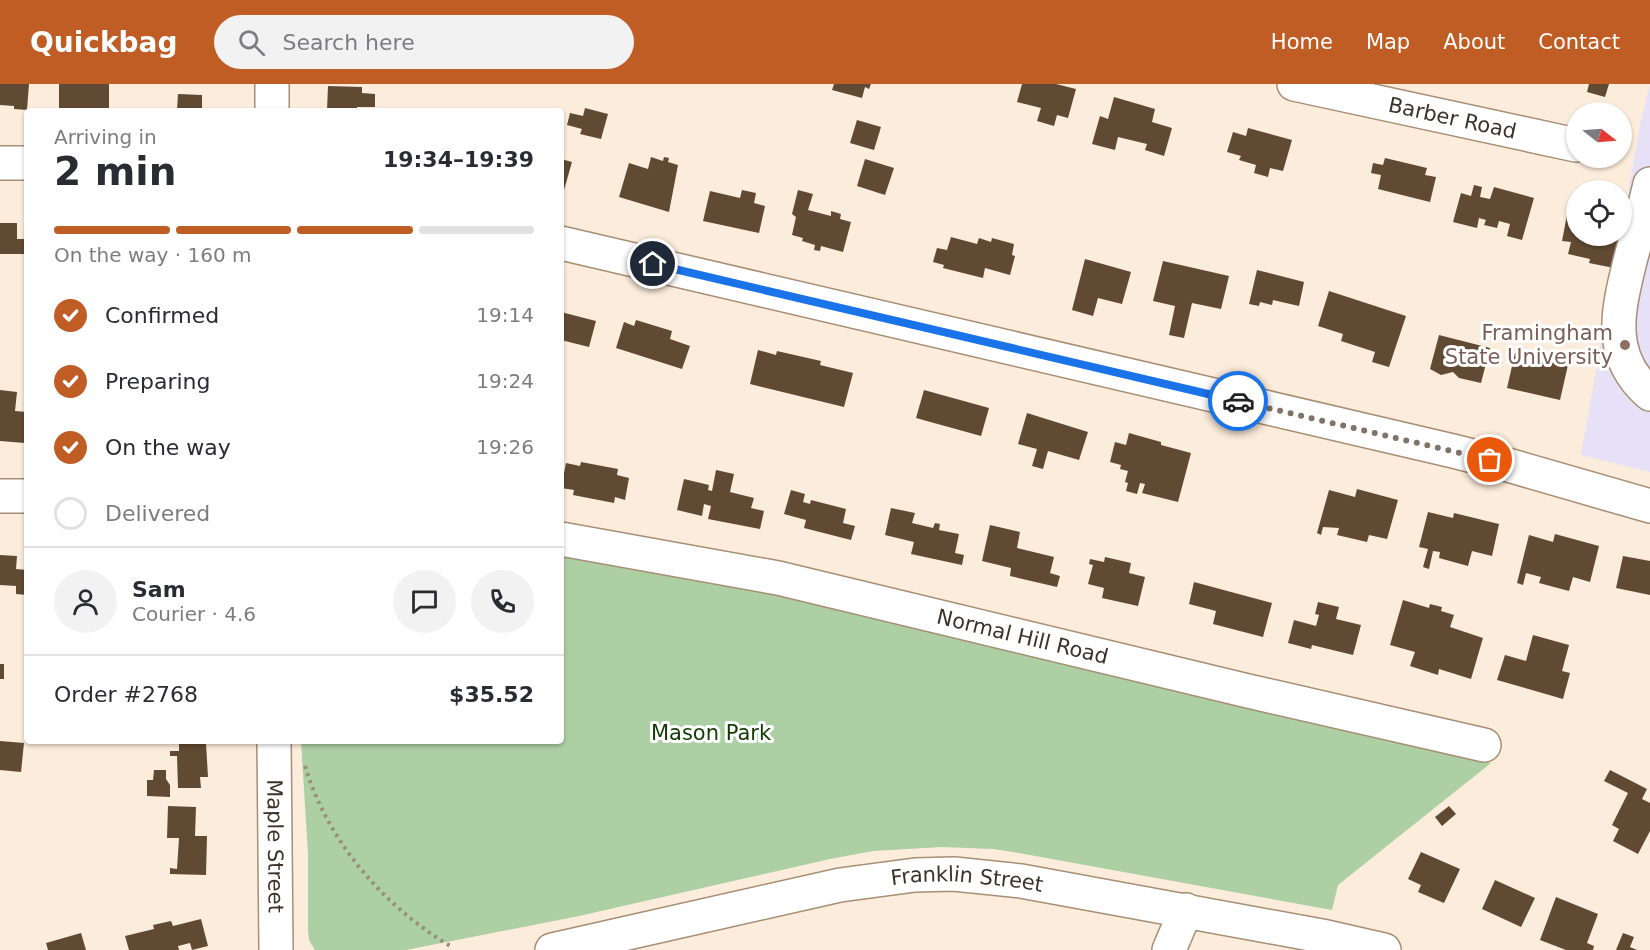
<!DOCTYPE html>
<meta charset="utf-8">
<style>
:root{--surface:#fff;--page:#f2f2f3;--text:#2b2b33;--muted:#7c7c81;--line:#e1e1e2;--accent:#c05d24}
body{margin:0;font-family:"DejaVu Sans",sans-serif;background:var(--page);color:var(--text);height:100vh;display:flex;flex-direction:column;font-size:22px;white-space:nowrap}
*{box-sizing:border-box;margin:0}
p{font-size:20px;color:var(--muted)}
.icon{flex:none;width:33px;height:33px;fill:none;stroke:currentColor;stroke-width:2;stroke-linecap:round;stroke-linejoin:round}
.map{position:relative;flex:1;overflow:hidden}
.drawer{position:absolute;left:24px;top:24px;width:540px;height:636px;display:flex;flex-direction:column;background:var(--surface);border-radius:6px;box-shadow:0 2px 4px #0004}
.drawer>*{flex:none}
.needle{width:39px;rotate:107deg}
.buttons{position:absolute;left:1566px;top:18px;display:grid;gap:12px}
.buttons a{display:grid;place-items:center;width:66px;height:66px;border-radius:50%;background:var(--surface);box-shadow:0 2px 4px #0004;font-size:30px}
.pin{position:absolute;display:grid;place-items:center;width:51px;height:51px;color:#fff;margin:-26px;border:3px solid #fff;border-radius:50%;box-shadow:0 2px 6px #0007}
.courier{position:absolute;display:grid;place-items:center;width:60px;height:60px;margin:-30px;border:4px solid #1a73e8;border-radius:50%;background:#fff;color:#222;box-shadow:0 2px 8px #0007}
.headline em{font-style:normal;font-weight:600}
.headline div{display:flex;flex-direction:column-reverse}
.headline{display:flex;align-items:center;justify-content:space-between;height:102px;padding:0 30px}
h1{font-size:39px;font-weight:600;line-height:45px}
.bar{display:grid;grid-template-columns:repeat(4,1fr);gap:9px 6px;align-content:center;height:72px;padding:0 30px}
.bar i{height:8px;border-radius:4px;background:var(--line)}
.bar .active{background:var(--accent)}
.bar p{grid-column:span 4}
.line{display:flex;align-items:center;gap:15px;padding:0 30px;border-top:2px solid var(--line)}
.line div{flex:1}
.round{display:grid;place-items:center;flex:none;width:63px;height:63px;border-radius:32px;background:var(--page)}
ol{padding:0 30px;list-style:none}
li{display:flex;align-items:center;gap:18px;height:66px}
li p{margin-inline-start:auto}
li .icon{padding:6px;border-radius:50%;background:var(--accent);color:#fff;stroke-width:4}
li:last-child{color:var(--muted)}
li i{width:33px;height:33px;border:3px solid var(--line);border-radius:50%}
header{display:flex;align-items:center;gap:36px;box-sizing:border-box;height:84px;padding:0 30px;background:var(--accent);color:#fff}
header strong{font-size:28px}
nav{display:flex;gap:33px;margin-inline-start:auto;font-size:21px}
.search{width:420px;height:54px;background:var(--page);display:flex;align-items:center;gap:15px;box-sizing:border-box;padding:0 21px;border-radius:33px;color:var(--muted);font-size:22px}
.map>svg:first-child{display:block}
</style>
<header>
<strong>Quickbag</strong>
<div class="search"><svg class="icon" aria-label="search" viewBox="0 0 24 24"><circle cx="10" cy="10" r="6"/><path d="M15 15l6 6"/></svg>Search here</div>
<nav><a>Home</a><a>Map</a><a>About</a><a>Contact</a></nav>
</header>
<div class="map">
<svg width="1650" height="866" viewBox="0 0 1650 866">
<rect width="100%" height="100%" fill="#fcecdb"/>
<polygon fill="#e7e1f7" points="1650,1 1650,388 1581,371 1641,36"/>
<polygon fill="#accfa4" points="561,468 774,509 1491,679 1338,801 1332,826 1019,769 993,765 942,763 873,767 830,775 579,832 406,866 315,866 309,856 308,846 308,770 301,657 561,657"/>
<g fill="#614a33">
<polygon points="0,0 29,0 27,26 14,25 14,22 0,21"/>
<polygon points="59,0 109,0 109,25 59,24"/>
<polygon points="834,0 871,0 869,5 865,3 862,14 832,6"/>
<polygon points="1022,0 1056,0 1076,5 1068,34 1057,31 1054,42 1037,37 1041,24 1017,18"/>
<polygon points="1589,0 1609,0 1605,13 1587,8"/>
<polygon points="328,2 362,3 362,9 375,10 375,23 357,23 357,27 327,27"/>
<polygon points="178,10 202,11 202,27 177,26"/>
<polygon points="1114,13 1155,25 1152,38 1172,44 1164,72 1145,66 1147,60 1118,53 1115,66 1092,60 1100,32 1108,35"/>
<polygon points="585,24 608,30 601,55 580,50 582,45 567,41 570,29 583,32"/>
<polygon points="857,36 881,43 874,66 850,59"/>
<polygon points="1248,44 1292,56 1283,87 1270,84 1268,93 1254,89 1256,81 1239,76 1241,72 1227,68 1233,48 1246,52"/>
<polygon points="651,73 663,77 664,73 669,74 668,78 678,81 669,128 619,113 629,79 648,85"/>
<polygon points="1385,74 1427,84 1425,91 1436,93 1430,118 1378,105 1381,91 1371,89 1373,79 1383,81"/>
<polygon points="561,75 572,78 564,106 561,106"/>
<polygon points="865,75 894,84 885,111 857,102"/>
<polygon points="1474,101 1482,103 1480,113 1490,115 1494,103 1534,114 1522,156 1507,152 1510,140 1499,137 1497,144 1484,141 1486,136 1479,134 1477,144 1453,138 1461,109 1471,112"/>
<polygon points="742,106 756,109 754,119 765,122 759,149 703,137 710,107 740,114"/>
<polygon points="798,106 813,110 808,126 831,132 831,127 841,130 840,135 851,138 843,168 821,162 820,167 814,166 815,161 802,157 803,154 792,151 796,133 792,130"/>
<polygon points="1570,115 1576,117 1576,152 1621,152 1614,184 1589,179 1590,175 1568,170 1571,158 1562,157"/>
<polygon points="0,139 17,139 17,155 26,155 26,170 0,170"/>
<polygon points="951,153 977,160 979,154 991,158 992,154 1014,160 1012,171 1015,172 1010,191 985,184 983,194 943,184 944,181 933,178 937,164 947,166"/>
<polygon points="1085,175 1131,188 1122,220 1098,214 1093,232 1072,226"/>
<polygon points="1163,177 1229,192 1221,225 1192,219 1184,254 1169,251 1175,222 1153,217"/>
<polygon points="1257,186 1304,198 1299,222 1273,216 1272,221 1260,218 1259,222 1249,220"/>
<polygon points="1329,207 1406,232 1389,283 1372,278 1375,268 1341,257 1343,250 1318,242"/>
<polygon points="561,228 596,237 589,263 561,256"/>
<polygon points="636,236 672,247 670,255 690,262 682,285 616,264 624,238 634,242"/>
<polygon points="1439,251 1490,264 1481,299 1459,294 1453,288 1441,291 1430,285"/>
<polygon points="758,266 776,271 777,267 821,277 820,281 853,289 844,323 750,300"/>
<polygon points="1515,269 1568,281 1560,316 1507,304"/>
<polygon points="0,306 17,308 15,327 27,328 25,359 0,357"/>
<polygon points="924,306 989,324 981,352 916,334"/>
<polygon points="1027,329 1088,348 1079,376 1048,367 1043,385 1032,382 1037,365 1018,360"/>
<polygon points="1129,349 1161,358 1161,361 1191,369 1178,418 1142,409 1145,400 1140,399 1137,410 1126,407 1128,399 1125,398 1128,387 1120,385 1121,381 1110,378 1115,358 1126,361"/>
<polygon points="581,378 618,385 617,391 629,394 625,416 615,413 614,419 573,411 574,406 561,404 566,379 580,382"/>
<polygon points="716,386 734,390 730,408 754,414 751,424 764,427 760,445 708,435 711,422 704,420 702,432 677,426 684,395 709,401 708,406 712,407"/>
<polygon points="1357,405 1398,416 1387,455 1369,451 1367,458 1337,451 1339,444 1323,443 1321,451 1317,449 1329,406 1355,413"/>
<polygon points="791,406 805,410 803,418 810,420 811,416 846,425 843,439 855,442 851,456 804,444 806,436 784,430"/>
<polygon points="891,424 915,429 912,439 933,444 935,439 940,440 939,446 959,450 955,469 964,471 962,481 911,470 914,458 885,451"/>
<polygon points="1428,428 1453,434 1454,429 1499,440 1492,472 1472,467 1468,482 1439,474 1440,468 1433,467 1429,485 1423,483 1428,465 1419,463"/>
<polygon points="990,441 1020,448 1017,464 1054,473 1050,489 1060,492 1057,503 1010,492 1011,484 982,477"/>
<polygon points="1555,450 1599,462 1590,498 1573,493 1569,507 1539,499 1541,493 1526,489 1523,501 1517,499 1529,451 1553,458"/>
<polygon points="0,471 17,472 16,485 27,486 27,511 16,510 16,502 0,501"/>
<polygon points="1623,472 1650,477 1650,511 1616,504"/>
<polygon points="1105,473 1131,479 1129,489 1145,493 1138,522 1102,514 1104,504 1088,500 1093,481 1089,480 1090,475 1104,478"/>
<polygon points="1194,498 1272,519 1263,553 1213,540 1216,527 1189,520"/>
<polygon points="1403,516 1429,524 1430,520 1442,523 1441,527 1454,531 1450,543 1483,554 1471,595 1439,585 1438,591 1410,582 1415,568 1390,561"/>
<polygon points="1318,518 1339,523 1336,535 1361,541 1353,571 1312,561 1311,565 1288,559 1294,536 1316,542 1319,531 1315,530"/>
<polygon points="1533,551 1569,561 1562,587 1570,589 1563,615 1497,596 1505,571 1526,577"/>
<rect x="0" y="580" width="4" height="15"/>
<polygon points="0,657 24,659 21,688 0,686"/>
<polygon points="206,659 208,693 200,693 201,704 178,704 177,672 170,672 170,667 179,667 179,660"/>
<polygon points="154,686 166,686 166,695 170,701 170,713 147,712 147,696 153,696"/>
<polygon points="1610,686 1647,705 1642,715 1650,719 1650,747 1638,770 1613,757 1619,745 1612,741 1628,709 1604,697"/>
<polygon points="168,722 196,723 195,752 207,752 206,791 170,790 170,784 177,785 179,754 167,754"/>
<polygon points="1449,722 1456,730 1442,742 1435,733"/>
<polygon points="1421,768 1460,785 1444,819 1418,808 1421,801 1408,795"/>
<polygon points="1495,796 1535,814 1521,843 1482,825"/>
<polygon points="1556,813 1598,830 1587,859 1594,862 1593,866 1566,866 1540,856"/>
<polygon points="201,835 208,862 192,866 190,859 178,862 179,866 129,866 125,852 154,845 153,841 171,837 173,842"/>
<polygon points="81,849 86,866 48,866 46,859"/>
<polygon points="1623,849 1634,853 1630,863 1637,866 1616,866"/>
</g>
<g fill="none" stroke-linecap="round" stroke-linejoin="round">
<defs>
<g id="minor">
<path id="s1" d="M1294 0 1576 61"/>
<polyline points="272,27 272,0"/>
<polyline points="0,79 27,79"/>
<path d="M1650 100C1644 126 1637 151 1630 177 1618 226 1606 272 1650 310"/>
<polyline points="561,159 1453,367 1508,381 1650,422"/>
<polyline points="0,412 27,412"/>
<path id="s2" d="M561 455 778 494 1248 607 1484 661"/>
<path id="s3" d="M274 657 276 866"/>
<path id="s4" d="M552 866 840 801 915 791 954 790 1021 797 1327 853 1384 866"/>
<polyline points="1169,866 1186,826"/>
</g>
</defs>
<use href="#minor" stroke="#a78e74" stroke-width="36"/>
<path stroke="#9a8c7f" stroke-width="4" stroke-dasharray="3 4.5" stroke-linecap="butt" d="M305 682C328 758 384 823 452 863"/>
<use href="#minor" stroke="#fff" stroke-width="33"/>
</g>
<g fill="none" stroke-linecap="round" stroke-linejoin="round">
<polyline stroke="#807367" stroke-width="6" stroke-dasharray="0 10.8" points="1238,317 1490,376"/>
<polyline stroke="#1a73e8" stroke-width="8" points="653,180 1238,317"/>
</g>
<circle fill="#8d6e63" stroke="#fff" stroke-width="2" cx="1625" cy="261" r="6"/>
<g text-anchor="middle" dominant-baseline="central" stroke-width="6" stroke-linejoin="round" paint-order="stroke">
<g font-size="21" fill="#3d3228" stroke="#fff">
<text stroke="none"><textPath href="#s1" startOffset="162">Barber Road</textPath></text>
<text stroke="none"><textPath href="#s2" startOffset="472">Normal Hill Road</textPath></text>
<text stroke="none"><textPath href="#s3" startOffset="105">Maple Street</textPath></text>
<text stroke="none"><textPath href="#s4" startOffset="423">Franklin Street</textPath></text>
</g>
<g font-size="21" fill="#785e54" stroke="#fff" text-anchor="end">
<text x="1613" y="249">Framingham<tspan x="1613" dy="24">State University</tspan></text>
</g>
<g font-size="21" fill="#123c04" stroke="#fff">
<text x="711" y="649">Mason Park</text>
</g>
</g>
</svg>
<div class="buttons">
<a><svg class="needle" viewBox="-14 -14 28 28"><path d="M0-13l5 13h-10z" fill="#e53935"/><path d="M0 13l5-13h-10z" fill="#7c7c81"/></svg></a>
<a><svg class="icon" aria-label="locate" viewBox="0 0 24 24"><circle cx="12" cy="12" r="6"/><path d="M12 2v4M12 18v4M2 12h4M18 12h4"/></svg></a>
</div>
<div class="pin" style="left:1490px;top:376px;background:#ea580c"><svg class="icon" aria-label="bag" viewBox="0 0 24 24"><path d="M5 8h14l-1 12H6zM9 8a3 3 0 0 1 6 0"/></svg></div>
<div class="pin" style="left:653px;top:180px;background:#1f2937"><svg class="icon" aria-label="home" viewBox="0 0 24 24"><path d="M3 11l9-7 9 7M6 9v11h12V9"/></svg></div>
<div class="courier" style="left:1238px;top:317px"><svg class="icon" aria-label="car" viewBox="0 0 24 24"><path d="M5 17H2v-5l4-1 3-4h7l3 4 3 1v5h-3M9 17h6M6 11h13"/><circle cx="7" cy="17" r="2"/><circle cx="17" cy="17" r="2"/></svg></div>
<section class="drawer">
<div class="headline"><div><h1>2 min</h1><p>Arriving in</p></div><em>19:34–19:39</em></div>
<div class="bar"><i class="active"></i><i class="active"></i><i class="active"></i><i></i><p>On the way · 160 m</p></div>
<ol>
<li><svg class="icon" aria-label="check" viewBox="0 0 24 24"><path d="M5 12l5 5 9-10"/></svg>Confirmed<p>19:14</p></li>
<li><svg class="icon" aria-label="check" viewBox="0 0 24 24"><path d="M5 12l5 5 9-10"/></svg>Preparing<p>19:24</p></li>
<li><svg class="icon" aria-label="check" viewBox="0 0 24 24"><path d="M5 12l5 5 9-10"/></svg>On the way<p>19:26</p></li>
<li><i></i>Delivered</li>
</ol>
<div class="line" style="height:108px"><a class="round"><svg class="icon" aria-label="person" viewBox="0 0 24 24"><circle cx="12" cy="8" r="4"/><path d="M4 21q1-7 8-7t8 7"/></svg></a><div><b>Sam</b><p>Courier · 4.6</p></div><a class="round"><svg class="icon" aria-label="chat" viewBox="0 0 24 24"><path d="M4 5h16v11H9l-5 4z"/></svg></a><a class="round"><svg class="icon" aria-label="phone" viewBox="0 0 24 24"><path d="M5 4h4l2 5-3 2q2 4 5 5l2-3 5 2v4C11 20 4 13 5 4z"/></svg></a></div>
<div class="line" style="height:78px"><div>Order #2768</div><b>$35.52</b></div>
</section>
</div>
